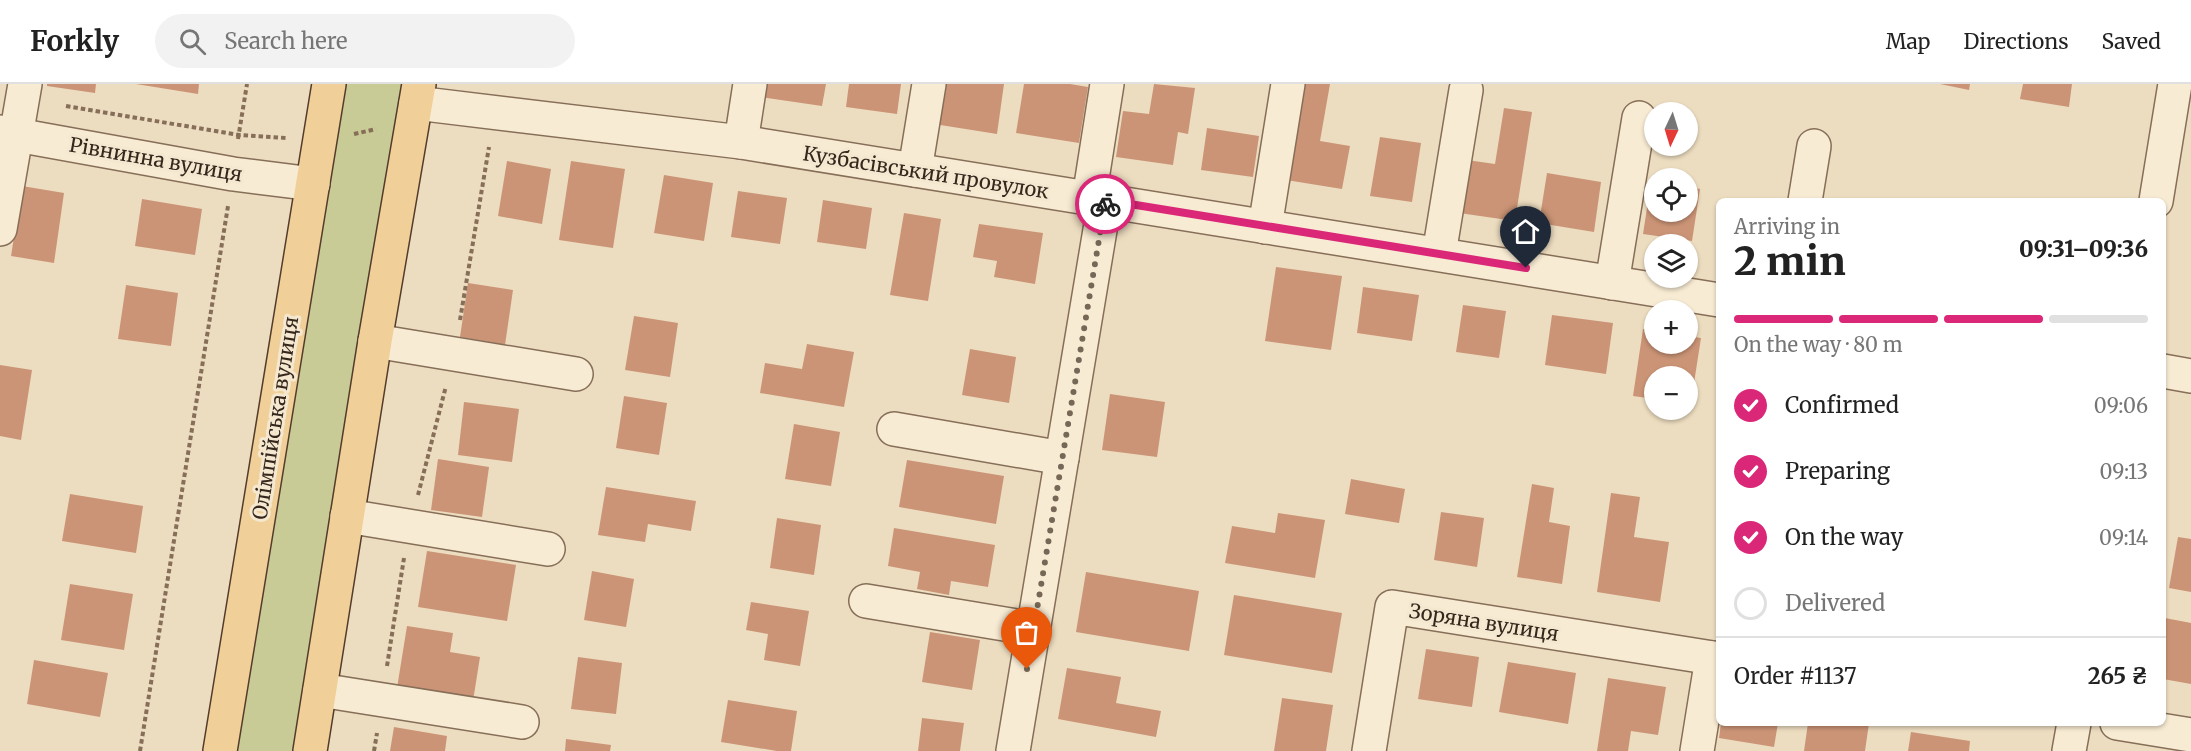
<!DOCTYPE html>
<meta charset="utf-8">
<style>
:root{--surface:#fff;--page:#f2f2f2;--text:#222;--muted:#767676;--line:#e0e0e0;--accent:#db2777}
body{margin:0;font-family:Merriweather,serif;background:var(--page);color:var(--text);height:100vh;display:flex;flex-direction:column;font-size:22px;white-space:nowrap}
*{box-sizing:border-box;margin:0}
p{font-size:20px;color:var(--muted)}
.icon{flex:none;width:33px;height:33px;fill:none;stroke:currentColor;stroke-width:2;stroke-linecap:round;stroke-linejoin:round}
.map{position:relative;flex:1;overflow:hidden}
.details{position:absolute;left:1716px;top:114px;width:450px;height:528px;display:flex;flex-direction:column;background:var(--surface);border-radius:9px;box-shadow:0 2px 4px #0004}
.details>*{flex:none}
.needle{width:39px;rotate:184deg}
.controls{position:absolute;left:1644px;top:18px;display:grid;gap:12px}
.controls a{display:grid;place-items:center;width:54px;height:54px;border-radius:50%;background:var(--surface);box-shadow:0 2px 4px #0004;font-size:30px}
.pin{position:absolute;display:grid;place-items:center;width:51px;height:51px;color:#fff;margin:-62px -26px;border-radius:50% 50% 50% 0;rotate:-45deg;box-shadow:0 0 6px #0007}
.pin .icon{rotate:45deg}
.courier{position:absolute;display:grid;place-items:center;width:60px;height:60px;margin:-30px;border:4px solid #db2777;border-radius:50%;background:#fff;color:#222;box-shadow:0 2px 8px #0007}
.head em{font-style:normal;font-weight:800}
.head div{display:flex;flex-direction:column-reverse}
.head{display:flex;align-items:center;justify-content:space-between;height:102px;padding:0 18px}
h1{font-size:39px;font-weight:800;line-height:45px}
.bar{display:grid;grid-template-columns:repeat(4,1fr);gap:9px 6px;align-content:center;height:72px;padding:0 18px}
.bar i{height:8px;border-radius:4px;background:var(--line)}
.bar .selected{background:var(--accent)}
.bar p{grid-column:span 4}
.line{display:flex;align-items:center;gap:15px;padding:0 18px;border-top:2px solid var(--line)}
.line div{flex:1}
ol{padding:0 18px;list-style:none}
li{display:flex;align-items:center;gap:18px;height:66px}
li p{margin-inline-start:auto}
li .icon{padding:6px;border-radius:50%;background:var(--accent);color:#fff;stroke-width:4}
li:last-child{color:var(--muted)}
li i{width:33px;height:33px;border:3px solid var(--line);border-radius:50%}
header{display:flex;align-items:center;gap:36px;box-sizing:border-box;height:84px;padding:0 30px;background:var(--surface);border-bottom:2px solid var(--line)}
header strong{font-size:28px}
nav{display:flex;gap:33px;margin-inline-start:auto;font-size:21px}
.search{width:420px;height:54px;background:var(--page);display:flex;align-items:center;gap:15px;box-sizing:border-box;padding:0 21px;border-radius:33px;color:var(--muted);font-size:22px}
.map>svg:first-child{display:block}
</style>
<header>
<strong>Forkly</strong>
<div class="search"><svg class="icon" aria-label="search" viewBox="0 0 24 24"><circle cx="10" cy="10" r="6"/><path d="M15 15l6 6"/></svg>Search here</div>
<nav><a>Map</a><a>Directions</a><a>Saved</a></nav>
</header>
<div class="map">
<svg width="2191" height="667" viewBox="0 0 2191 667">
<rect width="100%" height="100%" fill="#edddc0"/>
<polygon fill="#c8cb95" points="329,0 419,0 311,667 220,667"/>
<g fill="#cb9476">
<polygon points="47,0 96,0 95,9 47,2"/>
<polygon points="136,0 199,0 198,10"/>
<polygon points="763,0 826,0 822,22 761,13"/>
<polygon points="849,0 901,0 897,30 846,23"/>
<polygon points="940,0 1004,0 997,50 934,40"/>
<polygon points="1024,0 1070,0 1088,3 1079,59 1016,49"/>
<polygon points="1154,0 1195,4 1188,50 1178,48 1173,81 1116,73 1123,27 1149,30"/>
<polygon points="1302,0 1330,0 1320,57 1350,62 1342,105 1286,96"/>
<polygon points="1940,0 1970,0 1969,6"/>
<polygon points="2023,0 2072,0 2069,23 2020,15"/>
<polygon points="1504,24 1532,28 1515,137 1459,129 1467,76 1495,80"/>
<polygon points="1207,44 1259,52 1253,93 1201,86"/>
<polygon points="1380,53 1421,59 1412,118 1370,112"/>
<polygon points="507,77 551,85 542,140 498,132"/>
<polygon points="571,77 625,85 613,164 559,156"/>
<polygon points="1547,89 1601,98 1594,148 1539,139"/>
<polygon points="664,91 713,99 704,157 654,149"/>
<polygon points="1651,98 1654,98 1654,128 1688,128 1688,103 1700,105 1692,157 1643,150"/>
<polygon points="22,102 64,109 54,179 11,172"/>
<polygon points="738,107 787,114 780,160 731,153"/>
<polygon points="142,115 202,125 195,171 135,162"/>
<polygon points="823,116 872,124 866,165 817,158"/>
<polygon points="904,129 941,135 928,217 890,211"/>
<polygon points="979,140 1043,149 1035,200 994,193 997,177 973,173"/>
<polygon points="1276,183 1342,192 1331,266 1265,257"/>
<polygon points="468,199 513,206 505,261 460,253"/>
<polygon points="126,201 178,209 171,262 118,255"/>
<polygon points="1363,203 1419,211 1412,257 1357,249"/>
<polygon points="1463,221 1506,227 1499,274 1456,268"/>
<polygon points="1552,231 1613,239 1606,290 1545,281"/>
<polygon points="634,232 678,239 670,293 625,286"/>
<polygon points="1643,245 1654,247 1654,260 1688,260 1688,252 1701,254 1694,299 1688,298 1688,292 1654,292 1654,315 1633,312"/>
<polygon points="807,260 854,268 844,323 760,309 765,279 802,285"/>
<polygon points="970,265 1016,273 1009,319 962,311"/>
<polygon points="0,281 32,286 21,356 0,352"/>
<polygon points="1110,310 1165,318 1157,373 1102,366"/>
<polygon points="624,312 667,319 659,371 616,364"/>
<polygon points="464,318 519,325 512,378 458,371"/>
<polygon points="794,340 840,348 831,402 785,395"/>
<polygon points="438,375 489,383 482,433 431,426"/>
<polygon points="907,376 1004,392 996,440 899,423"/>
<polygon points="1351,395 1405,405 1399,439 1345,430"/>
<polygon points="1532,400 1554,404 1549,438 1570,442 1562,500 1517,493"/>
<polygon points="606,403 696,417 691,447 648,440 645,458 598,451"/>
<polygon points="1611,409 1640,413 1634,453 1669,458 1660,518 1597,508"/>
<polygon points="70,410 143,422 136,469 62,457"/>
<polygon points="1441,428 1484,434 1477,483 1434,476"/>
<polygon points="1278,429 1325,436 1315,494 1225,479 1232,442 1275,449"/>
<polygon points="777,434 821,441 814,491 770,484"/>
<polygon points="894,444 995,461 988,503 951,497 949,511 917,505 920,488 888,482"/>
<polygon points="2178,453 2191,455 2191,508 2169,504"/>
<polygon points="427,467 516,481 507,537 418,523"/>
<polygon points="592,487 634,495 626,543 584,536"/>
<polygon points="1086,488 1199,507 1189,567 1076,548"/>
<polygon points="70,500 133,510 124,566 61,556"/>
<polygon points="1234,511 1342,529 1332,589 1224,571"/>
<polygon points="751,518 809,527 800,582 764,576 768,550 746,546"/>
<polygon points="2165,534 2191,539 2191,600 2163,595 2163,548"/>
<polygon points="407,542 453,549 450,568 480,573 473,617 397,604"/>
<polygon points="930,548 980,556 972,606 922,598"/>
<polygon points="1426,565 1479,573 1472,623 1418,615"/>
<polygon points="578,573 622,579 616,630 571,625"/>
<polygon points="34,576 108,589 100,633 27,620"/>
<polygon points="1508,578 1576,589 1568,640 1499,628"/>
<polygon points="1067,584 1121,593 1116,619 1161,627 1156,653 1058,635"/>
<polygon points="1608,594 1666,603 1658,651 1631,647 1628,667 1597,667"/>
<polygon points="1282,614 1333,621 1326,667 1274,667"/>
<polygon points="728,616 797,627 791,667 777,667 721,658"/>
<polygon points="922,634 964,639 960,667 918,667"/>
<polygon points="1721,639 1778,639 1774,663 1719,654"/>
<polygon points="1808,639 1869,639 1865,667 1804,667"/>
<polygon points="394,643 447,652 445,667 390,667"/>
<polygon points="1911,648 1970,657 1969,667 1908,667"/>
<polygon points="566,655 611,661 610,667 565,667"/>
</g>
<g fill="none" stroke-linecap="round" stroke-linejoin="round">
<defs>
<g id="minor">
<polyline points="416,19 741,58 1719,216"/>
<polyline points="0,48 233,90 313,100"/>
<polyline points="741,58 750,0"/>
<polyline points="915,86 929,0"/>
<polyline points="1089,114 1107,0"/>
<polyline points="1805,117 1814,62"/>
<polyline points="2156,117 2175,0"/>
<polyline points="1265,143 1288,0"/>
<polyline points="0,145 25,0"/>
<polyline points="1439,170 1466,6"/>
<polyline points="1612,199 1639,34"/>
<polyline points="375,257 576,290"/>
<polyline points="2163,287 2191,292"/>
<polyline points="894,345 1062,374"/>
<polyline points="347,432 548,465"/>
<polyline points="866,517 1034,545"/>
<polyline points="320,606 522,638"/>
<polyline points="2117,639 2191,651"/>
<polyline points="1013,667 1105,116"/>
<polyline points="1369,667 1392,523 1719,575"/>
<polyline points="1697,667 1712,574"/>
<polyline points="2069,667 2074,639"/>
</g>
<g id="major">
<polyline points="220,667 329,0"/>
<polyline points="310,667 375,257 419,0"/>
</g>
</defs>
<use href="#minor" stroke="#866e58" stroke-width="36"/>
<use href="#major" stroke="#543c2d" stroke-width="36"/>
<g stroke="#866e58" stroke-width="4" stroke-dasharray="4.5 3" stroke-linecap="butt">
<polyline points="66,22 239,51 287,54"/>
<polyline points="354,50 376,45"/>
<polyline points="238,55 247,0"/>
<polyline points="460,236 489,63"/>
<polyline points="418,411 446,302"/>
<polyline points="387,582 404,474"/>
<polyline points="140,667 228,122"/>
<polyline points="374,667 377,649"/>
</g>
<use href="#minor" stroke="#f8ebd3" stroke-width="33"/>
<use href="#major" stroke="#f1cf98" stroke-width="33"/>
</g>
<g fill="none" stroke-linecap="round" stroke-linejoin="round">
<polyline stroke="#766756" stroke-width="6" stroke-dasharray="0 10.8" points="1027,585 1105,120"/>
<polyline stroke="#db2777" stroke-width="8" points="1105,120 1105,116 1526,184"/>
</g>
<g text-anchor="middle" dominant-baseline="central" stroke-width="6" stroke-linejoin="round" paint-order="stroke">
<g font-size="20" fill="#36271d" stroke="#f5e8d0">
<text transform="translate(156 75) rotate(10)">Рівнинна вулиця</text>
<text transform="translate(926 88) rotate(9)">Кузбасівський провулок</text>
<text transform="translate(275 334) rotate(-81)">Олімпійська вулиця</text>
<text transform="translate(1484 538) rotate(9)">Зоряна вулиця</text>
</g>
</g>
</svg>
<div class="controls">
<a><svg class="needle" viewBox="-14 -14 28 28"><path d="M0-13l5 13h-10z" fill="#e53935"/><path d="M0 13l5-13h-10z" fill="#767676"/></svg></a>
<a><svg class="icon" aria-label="locate" viewBox="0 0 24 24"><circle cx="12" cy="12" r="6"/><path d="M12 2v4M12 18v4M2 12h4M18 12h4"/></svg></a>
<a><svg class="icon" aria-label="layers" viewBox="0 0 24 24"><path d="M12 4l9 5-9 5-9-5zM3 14l9 5 9-5"/></svg></a>
<a>+</a>
<a>−</a>
</div>
<div class="pin" style="left:1027px;top:585px;background:#ea580c"><svg class="icon" aria-label="bag" viewBox="0 0 24 24"><path d="M5 8h14l-1 12H6zM9 8a3 3 0 0 1 6 0"/></svg></div>
<div class="pin" style="left:1526px;top:184px;background:#1f2937"><svg class="icon" aria-label="home" viewBox="0 0 24 24"><path d="M3 11l9-7 9 7M6 9v11h12V9"/></svg></div>
<div class="courier" style="left:1105px;top:120px"><svg class="icon" aria-label="bike" viewBox="0 0 24 24"><circle cx="6" cy="16" r="4"/><circle cx="18" cy="16" r="4"/><path d="M6 16l4-8h5l3 8M10 8l3 8H6M13 5h3"/></svg></div>
<section class="details">
<div class="head"><div><h1>2 min</h1><p>Arriving in</p></div><em>09:31–09:36</em></div>
<div class="bar"><i class="selected"></i><i class="selected"></i><i class="selected"></i><i></i><p>On the way · 80 m</p></div>
<ol>
<li><svg class="icon" aria-label="check" viewBox="0 0 24 24"><path d="M5 12l5 5 9-10"/></svg>Confirmed<p>09:06</p></li>
<li><svg class="icon" aria-label="check" viewBox="0 0 24 24"><path d="M5 12l5 5 9-10"/></svg>Preparing<p>09:13</p></li>
<li><svg class="icon" aria-label="check" viewBox="0 0 24 24"><path d="M5 12l5 5 9-10"/></svg>On the way<p>09:14</p></li>
<li><i></i>Delivered</li>
</ol>
<div class="line" style="height:78px"><div>Order #1137</div><b>265 ₴</b></div>
</section>
</div>
